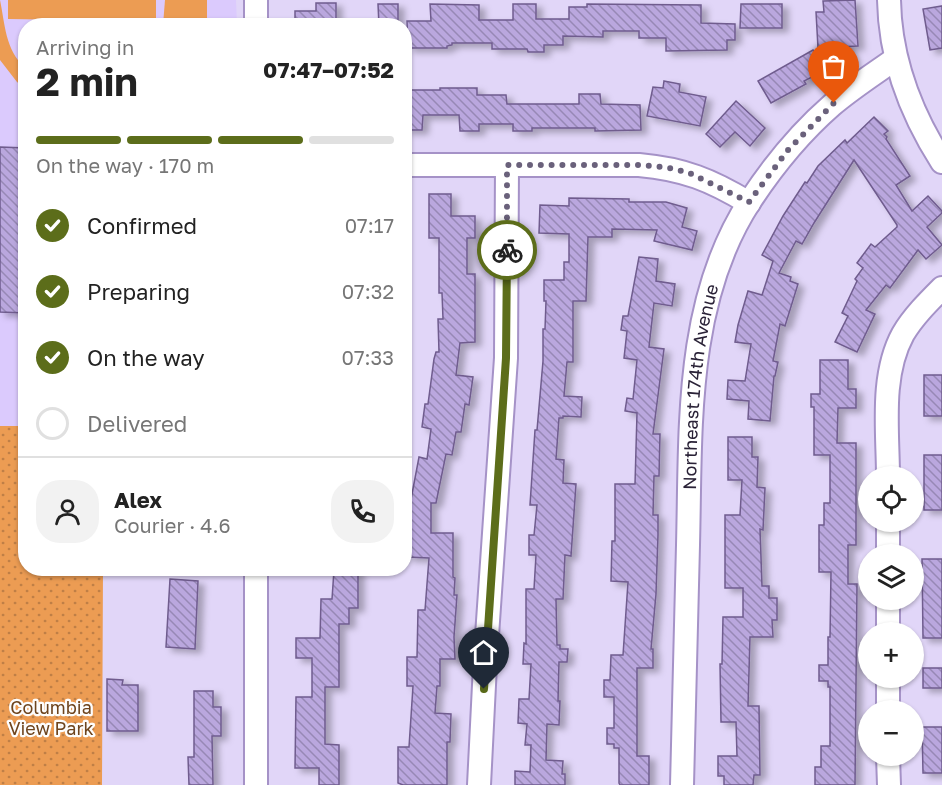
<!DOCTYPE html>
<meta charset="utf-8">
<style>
:root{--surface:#fff;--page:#f2f2f2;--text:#222;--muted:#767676;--line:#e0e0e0;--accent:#5c6d1a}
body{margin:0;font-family:"Golos Text",sans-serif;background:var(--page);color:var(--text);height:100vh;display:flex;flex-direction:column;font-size:22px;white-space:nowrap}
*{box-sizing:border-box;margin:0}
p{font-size:20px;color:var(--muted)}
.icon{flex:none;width:33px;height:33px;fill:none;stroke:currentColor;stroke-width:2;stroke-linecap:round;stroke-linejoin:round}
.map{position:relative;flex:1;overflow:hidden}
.drawer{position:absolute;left:18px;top:18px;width:394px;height:558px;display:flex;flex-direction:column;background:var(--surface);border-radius:24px;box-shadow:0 2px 4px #0004}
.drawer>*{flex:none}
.buttons{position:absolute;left:858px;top:466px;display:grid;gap:12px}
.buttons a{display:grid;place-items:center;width:66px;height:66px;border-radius:50%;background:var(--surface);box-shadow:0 2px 4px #0004;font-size:30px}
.pin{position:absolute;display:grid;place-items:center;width:51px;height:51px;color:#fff;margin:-62px -26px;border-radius:50% 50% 50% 0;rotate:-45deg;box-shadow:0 0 6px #0007}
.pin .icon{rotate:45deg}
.courier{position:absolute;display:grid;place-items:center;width:60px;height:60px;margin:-30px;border:4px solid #5c6d1a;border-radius:50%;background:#fff;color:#222;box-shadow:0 2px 8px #0007}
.head em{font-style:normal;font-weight:700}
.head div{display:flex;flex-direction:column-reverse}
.head{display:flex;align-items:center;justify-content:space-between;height:102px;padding:0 18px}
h1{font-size:39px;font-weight:700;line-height:45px}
.bar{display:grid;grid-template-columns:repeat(4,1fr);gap:9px 6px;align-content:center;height:72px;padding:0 18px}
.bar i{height:8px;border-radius:4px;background:var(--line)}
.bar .on{background:var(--accent)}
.bar p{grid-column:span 4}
.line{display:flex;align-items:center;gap:15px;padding:0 18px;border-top:2px solid var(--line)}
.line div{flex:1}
.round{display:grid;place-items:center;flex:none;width:63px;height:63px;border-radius:24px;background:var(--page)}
ol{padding:0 18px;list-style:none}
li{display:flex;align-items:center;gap:18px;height:66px}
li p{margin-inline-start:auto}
li .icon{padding:6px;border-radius:50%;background:var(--accent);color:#fff;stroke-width:4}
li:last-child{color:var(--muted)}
li i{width:33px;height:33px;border:3px solid var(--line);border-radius:50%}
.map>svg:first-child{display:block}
</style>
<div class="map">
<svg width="942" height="785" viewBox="0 0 942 785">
<defs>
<pattern id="park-dots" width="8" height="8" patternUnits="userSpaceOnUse" patternTransform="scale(1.5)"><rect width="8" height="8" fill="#ec9c53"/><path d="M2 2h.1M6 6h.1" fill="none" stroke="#bf7f46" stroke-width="1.8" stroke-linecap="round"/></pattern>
<pattern id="building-back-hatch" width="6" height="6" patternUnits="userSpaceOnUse" patternTransform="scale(1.5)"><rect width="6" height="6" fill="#baa7de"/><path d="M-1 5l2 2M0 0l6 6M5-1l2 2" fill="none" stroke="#9788b5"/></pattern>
<filter id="shadow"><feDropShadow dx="6" dy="4" stdDeviation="3" flood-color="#0004"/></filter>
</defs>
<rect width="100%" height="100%" fill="#e1d6f8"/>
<polygon fill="#dbcafd" points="0,0 236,0 237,25 26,26 25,426 0,426"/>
<polygon fill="url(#park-dots)" points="0,426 25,426 26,568 103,569 102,785 0,785"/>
<g fill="#ec9c53">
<path d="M0 0C5 24 5 49 25 68V88L17 82 0 60Z"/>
<polygon points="8,0 156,0 156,21 8,19"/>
<polygon points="165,0 207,0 207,25 163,25"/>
</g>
<g fill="url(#building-back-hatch)" stroke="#6f5c8e" stroke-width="1.5" filter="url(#shadow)">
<polygon points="855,0 858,46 818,48 816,12 824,12 823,1"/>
<polygon points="316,3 336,3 336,26 295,26 295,11 316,11"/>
<polygon points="378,4 398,4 398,26 379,26"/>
<polygon points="430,4 479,5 479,20 513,20 513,4 536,4 536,19 569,19 569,7 587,7 587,4 701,5 701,23 735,24 735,40 727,40 727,50 666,51 666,38 639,38 639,31 603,31 603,37 563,36 563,45 544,45 544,52 528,52 527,49 492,49 492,43 452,43 452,45 447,46 447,48 408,48 407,21 431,21"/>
<polygon points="741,4 782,4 782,28 740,28"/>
<polygon points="942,6 942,48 930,50 923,9"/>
<polygon points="813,50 824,63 816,70 818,74 804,81 806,84 771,103 758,81"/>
<polygon points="664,81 680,84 679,92 706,97 700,126 647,116 653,87 663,88"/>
<polygon points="440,88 477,88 477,95 506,95 507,104 579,104 579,94 600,94 601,104 640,105 641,130 595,131 595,128 532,128 532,131 513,131 513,124 479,124 479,131 460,131 459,115 423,115 422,130 405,130 405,108 409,108 410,90 440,90"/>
<polygon points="736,101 765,128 750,146 735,132 720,147 706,134"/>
<polygon points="874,117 888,131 884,134 887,137 886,139 910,176 896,185 912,211 928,196 942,211 942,213 927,227 942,245 926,259 918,250 890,288 886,285 866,310 875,314 857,352 835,342 848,316 842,313 857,281 855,279 863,268 857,263 871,244 875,247 897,227 897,225 854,160 814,223 802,244 796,241 779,273 791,277 790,281 798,284 785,326 780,324 773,361 778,362 775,376 774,376 770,421 748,419 749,401 727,399 728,380 745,381 751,344 735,342 738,325 748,291 762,295 773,261 762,255 783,216 805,182 807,183 818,166 845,140 847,143"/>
<polygon points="0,147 26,148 26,313 0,312"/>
<polygon points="429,194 451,194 451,216 475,216 475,238 467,238 467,274 475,274 475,342 460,343 456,375 473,377 469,405 465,404 461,432 456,432 452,455 446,454 436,503 431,503 431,533 453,533 453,577 455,578 454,595 457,595 454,637 455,659 440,659 440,686 437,686 435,713 451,714 450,742 447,742 447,785 403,785 398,783 398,747 409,747 413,686 407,686 407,657 417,657 418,610 425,610 429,558 407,557 405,532 407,532 408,515 419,457 427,459 431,429 422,427 425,404 428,404 434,359 436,352 439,352 438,319 443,319 442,293 439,293 439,238 429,238"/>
<polygon points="569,198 629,199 629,202 666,202 687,208 682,227 697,231 692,250 654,241 657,230 612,229 612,237 588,237 586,301 573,301 573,362 567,362 564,396 582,397 581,417 563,416 563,418 559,418 556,459 564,460 563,483 576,484 571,556 565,555 563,599 556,599 557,645 560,645 560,649 568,649 567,662 559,662 558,701 560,701 559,725 547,724 546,760 563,761 562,774 565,774 565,785 515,785 515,771 530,772 531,745 525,745 527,724 518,723 519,699 529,699 531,664 523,664 524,643 526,644 526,589 534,589 536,555 529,555 529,535 534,535 537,505 530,505 535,430 537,430 543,361 543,329 545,329 546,301 544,301 544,280 564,280 564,262 569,262 569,234 539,233 540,205 569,206"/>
<polygon points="639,257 658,259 656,281 675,284 672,306 654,303 649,347 664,349 653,434 660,434 659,476 654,476 653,515 658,515 658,535 656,594 651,649 653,649 653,668 637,668 637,756 649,756 649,785 620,785 619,783 619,748 614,748 614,744 607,744 607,728 614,728 614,697 604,697 604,680 610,680 611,655 623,655 628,582 611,581 612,541 615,541 615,484 635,484 637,413 625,411 627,398 633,399 637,360 624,358 627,331 621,330 623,316 628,316"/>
<polygon points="820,360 848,360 848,389 856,389 856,408 838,408 837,443 856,443 856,545 848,545 848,584 857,584 855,785 815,785 815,767 821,767 821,746 830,746 830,687 828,687 828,681 819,681 819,665 828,665 828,637 830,637 831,572 819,572 819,525 824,525 824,503 830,503 830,455 814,455 814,407 811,407 811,394 820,394"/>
<rect x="924" y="375" width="18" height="41"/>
<polygon points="728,437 752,437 752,457 758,457 757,487 765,488 763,530 760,529 762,586 769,586 769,598 777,598 777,620 772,620 773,637 750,637 748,706 759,706 760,775 754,775 753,785 724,785 724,776 718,776 718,756 737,756 736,722 721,722 720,664 722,664 723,617 743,617 743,588 725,588 725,515 740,515 742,480 728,480"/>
<rect x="924" y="455" width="18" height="55"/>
<polygon points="922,559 942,559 942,638 923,638"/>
<polygon points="334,570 358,570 358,608 349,608 349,624 339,624 339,687 325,687 325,744 339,745 339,785 319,785 319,768 295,768 296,697 312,697 312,658 296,658 296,638 320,638 321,599 332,599"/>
<polygon points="170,579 198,581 195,649 166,647"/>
<rect x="923" y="668" width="19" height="20"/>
<polygon points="107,679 123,680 122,685 138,685 138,731 107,731"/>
<polygon points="194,691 213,691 213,707 221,707 221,736 212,736 213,785 189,785 188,757 194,757"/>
<polygon points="922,727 942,727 942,773 923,773"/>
</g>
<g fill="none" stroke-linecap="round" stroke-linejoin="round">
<defs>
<g id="minor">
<polyline points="256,0 256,26"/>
<path d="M889 0C890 59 910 112 942 162"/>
<path d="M405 165H639C684 169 711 180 749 203"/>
<path d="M888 477C888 431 880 376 903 334 913 317 928 302 942 288"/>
<polyline points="888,522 888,555"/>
<polyline points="888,600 888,633"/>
<polyline points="888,678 888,711"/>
<polyline points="888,756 889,785"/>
<polyline points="256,785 256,568"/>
<polyline points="479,785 485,665 506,358 507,165"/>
<path id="s1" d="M682 785C684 705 686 625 688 545 691 430 684 302 750 201 773 166 801 132 832 105 852 88 874 74 895 59"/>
</g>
</defs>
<use href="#minor" stroke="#a592c7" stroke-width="26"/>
<use href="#minor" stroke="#fff" stroke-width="22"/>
</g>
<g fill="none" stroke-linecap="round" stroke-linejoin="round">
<polyline stroke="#6a617b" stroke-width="6" stroke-dasharray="0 10.8" points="507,250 507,165 639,165 664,167 687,172 702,179 749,202 788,150 834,103"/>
<polyline stroke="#5c6d1a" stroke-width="8" points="484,689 506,358 507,250"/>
</g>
<g text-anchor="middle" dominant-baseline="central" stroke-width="4.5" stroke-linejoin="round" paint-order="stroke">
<g font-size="18" fill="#2a2237" stroke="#fdfdfd">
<text stroke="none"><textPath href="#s1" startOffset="399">Northeast 174th Avenue</textPath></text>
</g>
<g font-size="18" fill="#6e441d" stroke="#fdfdfd">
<text x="51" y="707">Columbia<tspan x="51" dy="21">View Park</tspan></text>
</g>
</g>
</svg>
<div class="buttons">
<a><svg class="icon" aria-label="locate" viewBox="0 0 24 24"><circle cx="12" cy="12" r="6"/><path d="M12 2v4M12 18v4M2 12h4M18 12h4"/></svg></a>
<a><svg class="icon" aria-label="layers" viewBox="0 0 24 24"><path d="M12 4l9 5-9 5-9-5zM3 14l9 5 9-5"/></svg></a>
<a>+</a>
<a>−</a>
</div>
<div class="pin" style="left:834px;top:103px;background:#ea580c"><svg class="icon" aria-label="bag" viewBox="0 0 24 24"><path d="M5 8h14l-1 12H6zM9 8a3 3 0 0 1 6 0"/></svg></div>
<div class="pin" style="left:484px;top:689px;background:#1f2937"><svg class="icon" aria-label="home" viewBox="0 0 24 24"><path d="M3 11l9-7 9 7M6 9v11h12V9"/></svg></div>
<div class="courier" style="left:507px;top:250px"><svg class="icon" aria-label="bike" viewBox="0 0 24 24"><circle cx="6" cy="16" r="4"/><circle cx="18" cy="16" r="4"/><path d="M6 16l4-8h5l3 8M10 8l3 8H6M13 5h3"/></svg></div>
<section class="drawer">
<div class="head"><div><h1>2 min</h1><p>Arriving in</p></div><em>07:47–07:52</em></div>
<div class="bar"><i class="on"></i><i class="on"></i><i class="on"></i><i></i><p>On the way · 170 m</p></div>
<ol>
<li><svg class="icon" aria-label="check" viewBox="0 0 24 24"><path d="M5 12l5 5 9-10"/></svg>Confirmed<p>07:17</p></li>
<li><svg class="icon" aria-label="check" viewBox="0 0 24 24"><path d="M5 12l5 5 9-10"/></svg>Preparing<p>07:32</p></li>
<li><svg class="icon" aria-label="check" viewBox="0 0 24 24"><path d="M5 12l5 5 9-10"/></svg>On the way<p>07:33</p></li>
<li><i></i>Delivered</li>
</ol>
<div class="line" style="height:108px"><a class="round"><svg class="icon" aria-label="person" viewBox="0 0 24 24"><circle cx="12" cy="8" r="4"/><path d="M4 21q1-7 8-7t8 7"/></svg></a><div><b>Alex</b><p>Courier · 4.6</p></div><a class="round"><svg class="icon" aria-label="phone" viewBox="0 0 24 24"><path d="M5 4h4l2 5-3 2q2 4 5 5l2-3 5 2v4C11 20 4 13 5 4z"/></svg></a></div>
</section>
</div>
